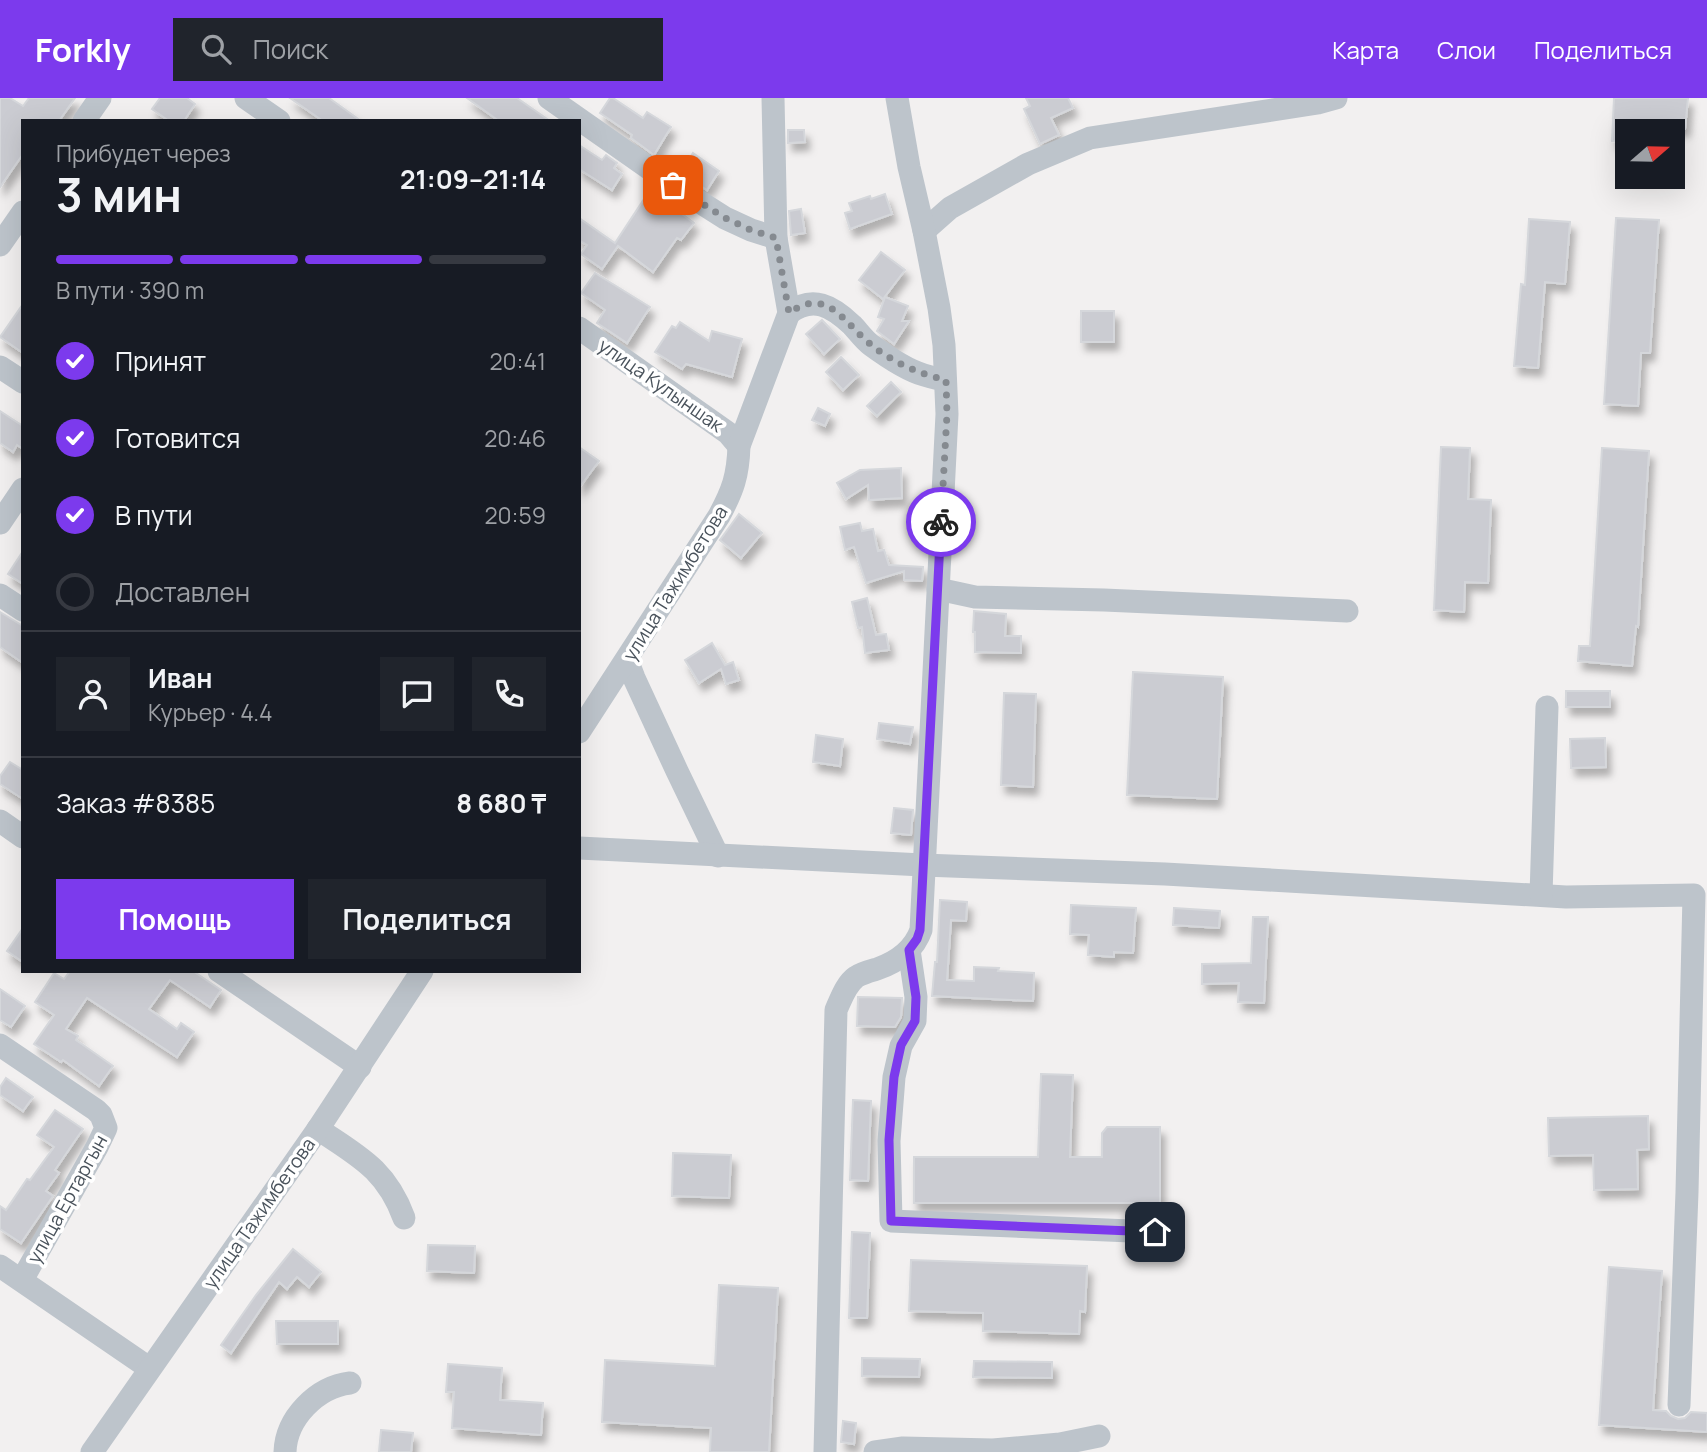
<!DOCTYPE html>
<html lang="ru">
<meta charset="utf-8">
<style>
:root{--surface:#171b24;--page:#20242c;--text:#f1f3f6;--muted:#9ea1a6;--line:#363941;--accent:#7c3aed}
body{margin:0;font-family:Manrope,sans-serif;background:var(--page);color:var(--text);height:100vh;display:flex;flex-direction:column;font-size:26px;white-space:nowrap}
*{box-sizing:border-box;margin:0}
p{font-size:23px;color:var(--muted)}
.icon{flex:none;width:38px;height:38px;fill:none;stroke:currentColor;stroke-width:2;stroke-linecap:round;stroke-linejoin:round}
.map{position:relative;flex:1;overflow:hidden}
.panel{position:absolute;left:21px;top:21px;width:560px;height:854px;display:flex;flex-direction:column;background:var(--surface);border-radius:0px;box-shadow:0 7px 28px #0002}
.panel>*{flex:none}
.needle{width:46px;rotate:70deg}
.fabs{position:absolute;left:1615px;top:21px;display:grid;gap:14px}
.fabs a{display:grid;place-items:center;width:70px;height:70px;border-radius:0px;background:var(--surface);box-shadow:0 7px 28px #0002;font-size:35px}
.pin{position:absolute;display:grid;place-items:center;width:60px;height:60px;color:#fff;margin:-30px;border-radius:14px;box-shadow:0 4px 10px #0006}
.courier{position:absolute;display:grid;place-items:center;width:70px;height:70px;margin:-35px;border:5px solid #7c3aed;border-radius:50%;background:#fff;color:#222;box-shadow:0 2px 9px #0007}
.headline em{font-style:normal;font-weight:700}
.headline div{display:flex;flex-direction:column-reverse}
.headline{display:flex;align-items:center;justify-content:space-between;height:119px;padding:0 35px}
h1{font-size:46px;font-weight:700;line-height:52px}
.bar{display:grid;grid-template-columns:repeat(4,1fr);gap:10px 7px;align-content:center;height:84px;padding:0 35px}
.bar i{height:9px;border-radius:5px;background:var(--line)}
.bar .on{background:var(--accent)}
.bar p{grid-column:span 4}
.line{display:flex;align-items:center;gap:18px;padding:0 35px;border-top:2px solid var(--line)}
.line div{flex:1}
.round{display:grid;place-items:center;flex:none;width:74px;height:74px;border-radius:0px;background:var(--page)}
ol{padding:0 35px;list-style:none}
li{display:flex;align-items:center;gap:21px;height:77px}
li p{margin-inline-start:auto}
li .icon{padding:7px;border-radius:50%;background:var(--accent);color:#fff;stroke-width:4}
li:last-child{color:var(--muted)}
li i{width:38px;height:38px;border:4px solid var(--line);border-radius:50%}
.button{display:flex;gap:14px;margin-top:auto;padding:14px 35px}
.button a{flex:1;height:80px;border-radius:0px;background:var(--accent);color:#fff;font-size:28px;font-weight:700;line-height:80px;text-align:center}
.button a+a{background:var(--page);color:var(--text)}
header{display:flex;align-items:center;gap:42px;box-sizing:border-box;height:98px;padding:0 35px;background:var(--accent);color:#fff}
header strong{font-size:33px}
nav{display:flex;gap:38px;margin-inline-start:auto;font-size:24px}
.search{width:490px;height:63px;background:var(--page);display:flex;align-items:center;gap:18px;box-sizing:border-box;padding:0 24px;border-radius:0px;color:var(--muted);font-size:26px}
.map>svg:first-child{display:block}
</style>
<header>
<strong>Forkly</strong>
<div class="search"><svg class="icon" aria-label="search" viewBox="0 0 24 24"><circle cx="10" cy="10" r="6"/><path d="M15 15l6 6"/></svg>Поиск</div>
<nav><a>Карта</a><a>Слои</a><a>Поделиться</a></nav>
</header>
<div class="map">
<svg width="1707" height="1354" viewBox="0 0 1707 1354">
<defs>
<filter id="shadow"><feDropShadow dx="4.5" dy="8" stdDeviation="3.5" flood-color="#0004"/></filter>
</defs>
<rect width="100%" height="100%" fill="#f2f0f0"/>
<g fill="#cbccd2" stroke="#d5d7db" stroke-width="2" filter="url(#shadow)">
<polygon points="0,0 10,0 23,8 29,0 75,0 59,23 23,23 23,56 0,89"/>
<polygon points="160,0 187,0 195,6 184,23 169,23 152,11"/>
<polygon points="290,0 329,0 361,23 323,23"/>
<polygon points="467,0 517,0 550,23 499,23"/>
<polygon points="610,0 613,0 643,20 647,14 671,29 654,57 631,40 632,37 600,15"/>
<polygon points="1026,0 1068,0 1073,10 1051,20 1059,37 1040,46 1024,11 1030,8"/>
<polygon points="1614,0 1688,0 1685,31 1657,28 1657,33 1628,33 1628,44 1612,43"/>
<polygon points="788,32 804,32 805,44 788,45"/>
<polygon points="579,47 602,62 606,57 617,65 614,70 622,76 612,92 579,71"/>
<polygon points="693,55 719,73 707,92 680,75"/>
<polygon points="650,92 694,125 681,142 677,140 653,174 618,148 602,171 581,156 587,147 579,142 579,120 615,145"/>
<polygon points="885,96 892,116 850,131 845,115 852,113 849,105 870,98 871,101"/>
<polygon points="801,111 805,135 791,137 789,113"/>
<polygon points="1616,120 1659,122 1650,255 1641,255 1638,308 1604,306"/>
<polygon points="1529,121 1570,124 1565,186 1545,184 1538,270 1514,268 1521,186 1525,187"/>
<polygon points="881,154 905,172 883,201 859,182"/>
<polygon points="595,175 650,209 627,245 597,225 605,212 581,195"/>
<polygon points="885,199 908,208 902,223 909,223 894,246 877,233 884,221 878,219"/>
<polygon points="23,206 23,255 0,239"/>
<rect x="1081" y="213" width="33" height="31"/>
<polygon points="822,222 840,241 824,256 806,236"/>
<polygon points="680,224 709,243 712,233 742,241 732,279 686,266 682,271 655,254 672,228 676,230"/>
<polygon points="841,259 859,277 843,292 826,274"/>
<polygon points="891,284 901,294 877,318 867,308"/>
<polygon points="818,310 830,316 825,328 812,322"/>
<polygon points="0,313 23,328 23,351 17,347 13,354 0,345"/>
<polygon points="579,349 599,363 579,390"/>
<polygon points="1441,349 1470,350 1468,401 1491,402 1488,485 1465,484 1464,514 1434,512"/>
<polygon points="1602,350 1649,353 1638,529 1636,528 1632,568 1578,563 1579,548 1590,548"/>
<polygon points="901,370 902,400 869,402 868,387 846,401 837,385 860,372"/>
<polygon points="739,416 762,435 741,460 720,442"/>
<polygon points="860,425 862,433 873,431 878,453 884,452 889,467 923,469 922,483 904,482 904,473 866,485 854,449 845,452 840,429"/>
<polygon points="23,453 23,486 8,476"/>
<polygon points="867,500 876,537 886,536 889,552 865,555 862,529 858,530 852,504"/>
<polygon points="974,513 1006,516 1005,538 1021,538 1021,555 975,554 975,534 973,534"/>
<polygon points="0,514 23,528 23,565 0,549"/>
<polygon points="712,545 725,567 733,564 739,582 726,586 721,571 699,585 685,562"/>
<polygon points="1133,574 1223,579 1217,701 1127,697"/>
<rect x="1566" y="593" width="44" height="16"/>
<polygon points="1004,595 1036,596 1033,689 1001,687"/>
<polygon points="879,625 913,629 910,646 877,641"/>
<polygon points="816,637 843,641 840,668 813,664"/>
<polygon points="1605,640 1606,669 1571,670 1570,641"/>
<polygon points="10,664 23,672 23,701 0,686 0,678"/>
<polygon points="894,710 913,712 911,737 891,735"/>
<polygon points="940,802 967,804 966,823 951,822 947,882 974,883 974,869 999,870 998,873 1034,875 1033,903 932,898 935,864 937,864"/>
<polygon points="1071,807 1136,810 1133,855 1114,854 1114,859 1088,857 1089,837 1070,836"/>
<polygon points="1174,810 1220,813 1219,830 1173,827"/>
<polygon points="1253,819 1268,819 1264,905 1238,904 1239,885 1202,886 1202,866 1251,865"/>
<polygon points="23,830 23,864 7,853"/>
<polygon points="70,873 193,873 221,892 210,909 170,882 149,911 177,931 181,925 194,934 177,959 87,900 66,931 78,938 76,942 113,968 99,988 63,962 61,964 34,946 54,917 35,904 54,875 64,881"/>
<polygon points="0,891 25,908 11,929 0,922"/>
<polygon points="858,899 902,900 901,919 895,929 857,928"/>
<polygon points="1041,976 1073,977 1070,1059 1102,1059 1102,1035 1107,1029 1160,1029 1160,1105 914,1105 914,1059 1038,1059"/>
<polygon points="6,980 33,999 23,1013 0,997 0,989"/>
<polygon points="853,1002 871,1003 868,1083 850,1082"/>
<polygon points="55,1012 83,1031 55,1072 59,1075 46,1093 53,1098 21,1145 0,1131 0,1108 6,1112 27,1081 30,1082 54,1049 37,1037"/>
<polygon points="1648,1018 1649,1051 1637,1052 1638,1091 1594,1092 1593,1057 1549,1058 1548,1020"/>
<polygon points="673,1055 731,1057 729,1100 672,1098"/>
<polygon points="852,1134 870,1135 867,1220 849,1220"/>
<polygon points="428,1147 475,1148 474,1175 427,1173"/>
<polygon points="293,1151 321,1174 309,1189 297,1179 287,1191 279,1184 231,1255 221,1247 256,1197"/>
<polygon points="911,1162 1087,1168 1085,1214 1080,1213 1079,1236 983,1233 983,1215 909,1213"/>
<polygon points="1609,1169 1662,1173 1653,1312 1666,1313 1671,1318 1678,1321 1685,1320 1691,1314 1707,1315 1707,1334 1599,1327"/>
<polygon points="719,1187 778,1190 769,1354 710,1354 711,1330 602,1324 605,1262 715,1268"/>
<polygon points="276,1223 338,1223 338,1246 277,1246"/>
<polygon points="862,1260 920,1261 919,1279 862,1278"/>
<polygon points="974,1263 1052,1264 1052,1280 973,1279"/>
<polygon points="448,1266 502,1270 500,1302 543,1305 541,1337 452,1330 454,1294 446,1294"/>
<polygon points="843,1323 856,1325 854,1346 841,1344"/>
<polygon points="381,1332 413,1335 411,1354 379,1354"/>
</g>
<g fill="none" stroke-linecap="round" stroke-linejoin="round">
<g stroke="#bdc4cb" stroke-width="23">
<polyline points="246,0 279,23"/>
<polyline points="549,0 673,87 725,120 751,132 776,140"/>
<polyline points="84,23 100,0"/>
<polyline points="924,133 950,110 1028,66 1090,40 1318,5 1336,0"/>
<polyline points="0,147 23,114"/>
<path d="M789 215C813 197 832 208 852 227 858 233 863 241 871 247 886 258 906 272 924 277 931 279 938 281 945 282"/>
<polyline points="579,230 711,323 728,335 739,348"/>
<polyline points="0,269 23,284"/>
<polyline points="0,425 23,391"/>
<polyline points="938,491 975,499 1104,502 1347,513"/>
<polyline points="0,497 23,512"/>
<polyline points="627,562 634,580 677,673 718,758"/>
<path d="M579 634 719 418C733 392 738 378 739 348L789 215 776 140 773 0"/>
<polyline points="0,723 23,739"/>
<polyline points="579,750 923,767 1165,776 1566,799 1694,797 1687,1094 1679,1307"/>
<polyline points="1541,797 1547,609"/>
<polyline points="909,852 916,899 915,923 901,948 894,979 889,1043 891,1123 1155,1134"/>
<polyline points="219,873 360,969"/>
<polyline points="0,947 96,1012 101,1017 106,1030 97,1049 22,1182"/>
<path d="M318 1031C358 1058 386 1071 404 1120"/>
<polyline points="0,1168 149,1270"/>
<polyline points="92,1354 318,1031 422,873"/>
<path d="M285 1354C286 1320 317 1289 350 1285"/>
<path d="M825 1354 836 912C841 901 846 886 856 879 862 875 870 873 877 871 897 864 914 852 921 832L947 316 944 247 939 210 924 133 909 69 897 0"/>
<polyline points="875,1354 903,1350 993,1352 1060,1346 1099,1338"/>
</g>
</g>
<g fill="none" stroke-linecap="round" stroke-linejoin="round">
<path stroke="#858a90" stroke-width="7" stroke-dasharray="0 12.6" d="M673 87 725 120 751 132 776 140 789 215C826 188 843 223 869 245 890 263 919 276 946 282L947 316 941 424"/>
<polyline stroke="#7c3aed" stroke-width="9" points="941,424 920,832 917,841 909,852 916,899 915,923 901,947 894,979 889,1042 891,1123 1155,1134"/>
</g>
<g text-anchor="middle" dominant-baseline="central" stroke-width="7" stroke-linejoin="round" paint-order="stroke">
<g font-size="19" fill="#4a535c" stroke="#fff">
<text transform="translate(661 287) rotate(35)">улица Кулыншак</text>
<text transform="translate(675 485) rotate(-58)">улица Тажимбетова</text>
<text transform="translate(67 1101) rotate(-61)">улица Ертаргын</text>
<text transform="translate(259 1115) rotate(-55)">улица Тажимбетова</text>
</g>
</g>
</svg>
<div class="fabs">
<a><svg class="needle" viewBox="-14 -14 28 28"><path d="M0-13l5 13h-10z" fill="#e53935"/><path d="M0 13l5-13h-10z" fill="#9ea1a6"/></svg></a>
</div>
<div class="pin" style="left:673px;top:87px;background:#ea580c"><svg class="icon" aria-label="bag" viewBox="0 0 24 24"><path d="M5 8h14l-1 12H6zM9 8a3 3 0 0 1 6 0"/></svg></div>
<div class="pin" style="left:1155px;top:1134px;background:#1f2937"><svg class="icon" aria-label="home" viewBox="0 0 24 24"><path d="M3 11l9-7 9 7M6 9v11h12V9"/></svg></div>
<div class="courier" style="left:941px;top:424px"><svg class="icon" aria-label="bike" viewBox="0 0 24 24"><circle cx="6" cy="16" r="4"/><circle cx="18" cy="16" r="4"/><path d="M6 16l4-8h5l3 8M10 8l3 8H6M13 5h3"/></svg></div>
<section class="panel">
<div class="headline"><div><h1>3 мин</h1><p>Прибудет через</p></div><em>21:09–21:14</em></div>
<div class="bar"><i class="on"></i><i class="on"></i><i class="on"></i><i></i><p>В пути · 390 m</p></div>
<ol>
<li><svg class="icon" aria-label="check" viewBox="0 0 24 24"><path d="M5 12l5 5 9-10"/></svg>Принят<p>20:41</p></li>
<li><svg class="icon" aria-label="check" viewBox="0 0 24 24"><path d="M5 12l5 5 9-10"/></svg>Готовится<p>20:46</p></li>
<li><svg class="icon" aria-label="check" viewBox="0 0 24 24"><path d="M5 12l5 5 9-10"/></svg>В пути<p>20:59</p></li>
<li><i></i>Доставлен</li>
</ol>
<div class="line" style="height:126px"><a class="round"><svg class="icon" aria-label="person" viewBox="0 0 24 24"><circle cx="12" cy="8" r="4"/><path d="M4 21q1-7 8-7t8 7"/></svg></a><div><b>Иван</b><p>Курьер · 4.4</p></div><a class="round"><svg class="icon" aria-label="chat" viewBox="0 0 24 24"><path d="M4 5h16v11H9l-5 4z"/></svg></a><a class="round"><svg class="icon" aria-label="phone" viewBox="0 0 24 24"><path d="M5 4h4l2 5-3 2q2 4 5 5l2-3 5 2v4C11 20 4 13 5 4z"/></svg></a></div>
<div class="line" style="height:91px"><div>Заказ #8385</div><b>8 680 ₸</b></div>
<div class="button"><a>Помощь</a><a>Поделиться</a></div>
</section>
</div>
